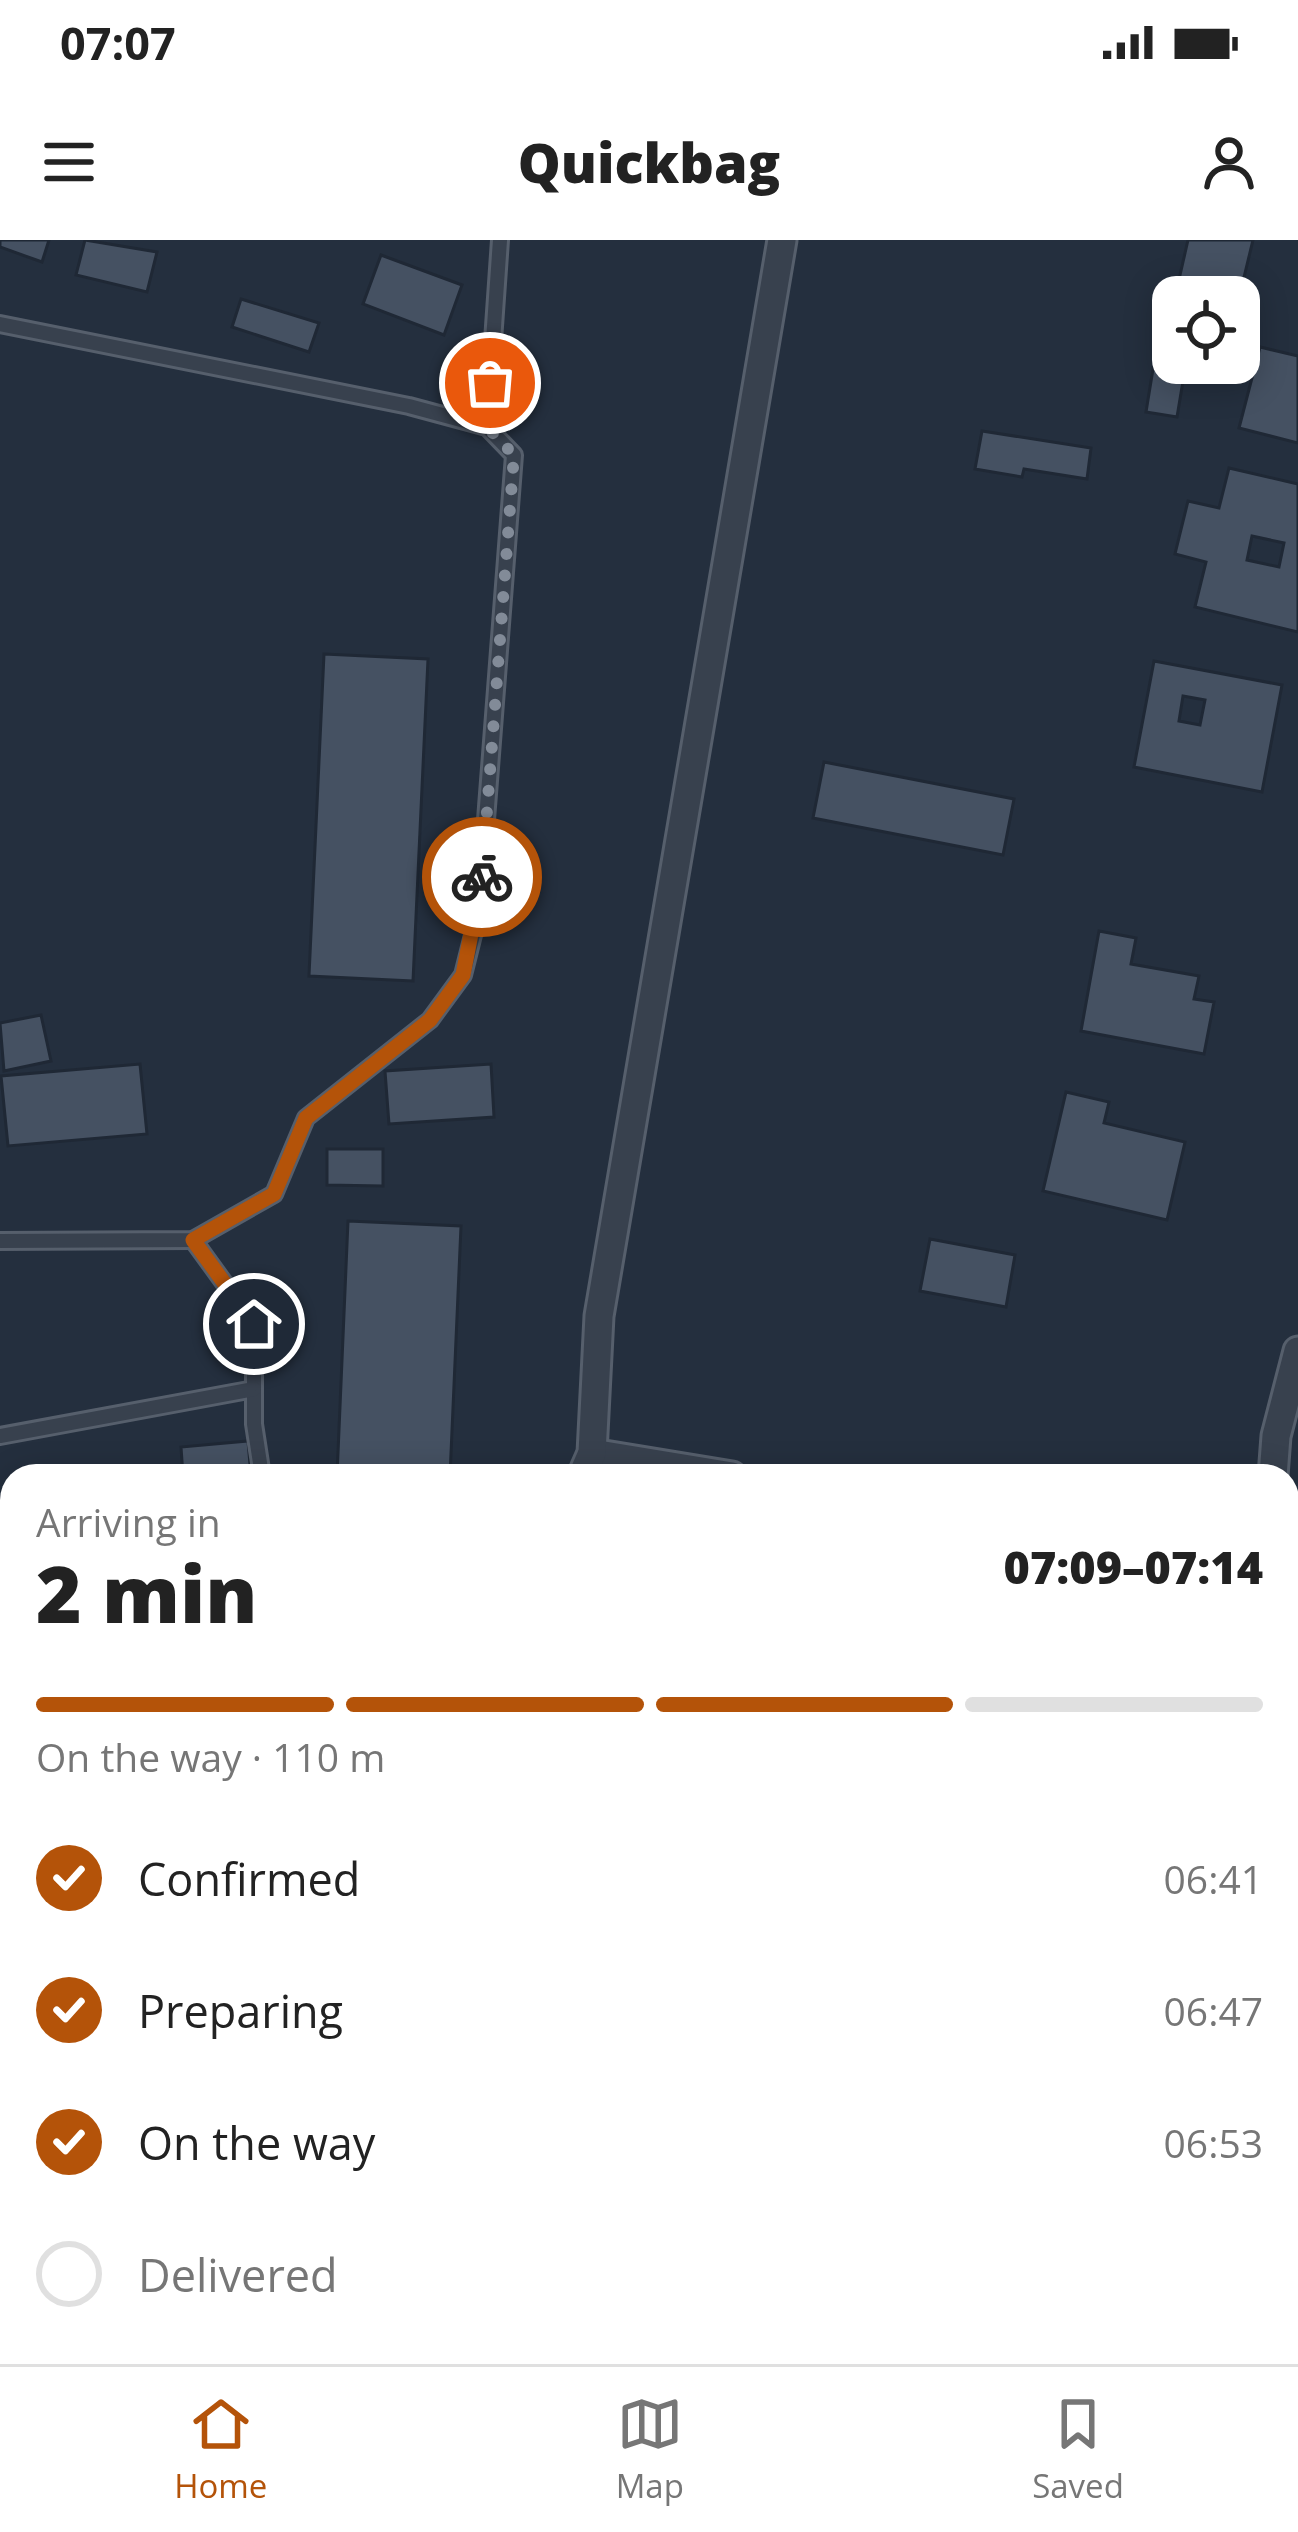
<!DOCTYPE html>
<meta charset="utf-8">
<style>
:root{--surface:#fff;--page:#f2f2f2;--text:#222;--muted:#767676;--line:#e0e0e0;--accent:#b45309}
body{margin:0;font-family:"Open Sans",sans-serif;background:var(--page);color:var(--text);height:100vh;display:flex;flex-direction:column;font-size:45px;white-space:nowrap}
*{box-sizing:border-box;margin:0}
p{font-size:39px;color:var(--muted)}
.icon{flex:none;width:66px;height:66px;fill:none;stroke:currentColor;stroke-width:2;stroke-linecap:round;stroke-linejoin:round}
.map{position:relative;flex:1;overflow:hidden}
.sheet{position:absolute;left:0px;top:1224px;width:1299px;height:900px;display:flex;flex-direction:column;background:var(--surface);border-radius:36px 36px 0 0;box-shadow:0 6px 30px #0003}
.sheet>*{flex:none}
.controls{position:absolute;left:1152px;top:36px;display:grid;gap:24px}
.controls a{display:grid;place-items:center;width:108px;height:108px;border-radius:24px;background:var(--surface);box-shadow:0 6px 30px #0003;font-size:60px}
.pin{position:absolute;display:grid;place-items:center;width:102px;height:102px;color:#fff;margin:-51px;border:6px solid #fff;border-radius:50%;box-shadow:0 3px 12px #0007}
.courier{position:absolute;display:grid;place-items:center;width:120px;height:120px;margin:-60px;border:9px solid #b45309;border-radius:50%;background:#fff;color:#222;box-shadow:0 3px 15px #0007}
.overview em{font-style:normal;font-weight:800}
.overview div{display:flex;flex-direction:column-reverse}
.overview{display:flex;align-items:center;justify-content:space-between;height:204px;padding:0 36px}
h1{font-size:78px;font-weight:800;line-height:90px}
.bar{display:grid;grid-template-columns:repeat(4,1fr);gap:18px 12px;align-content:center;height:144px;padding:0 36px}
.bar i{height:15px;border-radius:9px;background:var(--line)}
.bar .current{background:var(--accent)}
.bar p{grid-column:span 4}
ol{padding:0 36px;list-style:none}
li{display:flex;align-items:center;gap:36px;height:132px}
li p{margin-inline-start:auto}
li .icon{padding:12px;border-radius:50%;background:var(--accent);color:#fff;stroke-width:4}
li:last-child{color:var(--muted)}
li i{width:66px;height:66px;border:6px solid var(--line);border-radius:50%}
.status{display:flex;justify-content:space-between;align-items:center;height:84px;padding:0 60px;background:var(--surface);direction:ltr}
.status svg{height:33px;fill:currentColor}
header{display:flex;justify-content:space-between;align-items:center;height:156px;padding:0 36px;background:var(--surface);font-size:54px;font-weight:800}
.menu{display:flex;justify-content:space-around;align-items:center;height:168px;border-top:3px solid var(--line);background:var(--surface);font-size:33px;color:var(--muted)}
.menu a{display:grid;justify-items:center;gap:6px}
.menu .current{color:var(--accent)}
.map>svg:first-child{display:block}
</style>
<div class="status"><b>07:07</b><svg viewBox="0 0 49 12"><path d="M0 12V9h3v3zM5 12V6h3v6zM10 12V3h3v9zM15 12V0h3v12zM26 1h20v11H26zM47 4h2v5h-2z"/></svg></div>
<header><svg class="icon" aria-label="menu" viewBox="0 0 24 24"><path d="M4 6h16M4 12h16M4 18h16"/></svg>Quickbag<svg class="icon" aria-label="person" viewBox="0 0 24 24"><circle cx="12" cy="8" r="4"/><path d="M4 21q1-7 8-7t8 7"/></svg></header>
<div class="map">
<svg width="1298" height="2124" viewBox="0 0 1298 2124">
<rect width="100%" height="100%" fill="#242f3e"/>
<g fill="#455162" stroke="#1f2835" stroke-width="3" fill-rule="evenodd">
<polygon points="0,0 49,0 42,22 0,7"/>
<polygon points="85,0 157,12 147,52 76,35"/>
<polygon points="1188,0 1253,0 1239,58 1175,57"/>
<polygon points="381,15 462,45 444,95 363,64"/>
<polygon points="241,59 319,83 309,112 232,87"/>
<polygon points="1260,107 1298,116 1298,203 1239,188"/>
<polygon points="1154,123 1185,129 1177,177 1146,172"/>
<polygon points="982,191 1091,208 1087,239 1024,229 1022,237 975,229"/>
<path d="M1229 228 1298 244V392L1195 367 1206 322 1175 314 1188 261 1219 268ZM1252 296 1284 303 1279 327 1247 320Z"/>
<polygon points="324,414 428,419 413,741 309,736"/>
<path d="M1154 421 1282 445 1262 552 1134 527ZM1183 456 1205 460 1200 485 1179 481Z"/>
<polygon points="824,522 1014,559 1003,615 813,578"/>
<polygon points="1099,691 1136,698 1131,724 1199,736 1194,759 1214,762 1204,814 1081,791"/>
<polygon points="41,775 51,821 4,831 0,783"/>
<polygon points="140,824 147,894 8,906 1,836"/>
<polygon points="491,824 494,877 389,884 385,831"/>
<polygon points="1066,852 1109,862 1104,883 1185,902 1167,980 1043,951"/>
<polygon points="327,909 383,909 383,946 327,945"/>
<polygon points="348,981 461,986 450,1236 337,1236"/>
<polygon points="930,999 1015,1015 1006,1067 920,1051"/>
<polygon points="248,1201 251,1236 183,1236 181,1207"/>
<polygon points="4,1276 8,1328 12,1327 12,1406 3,1406 7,1467 0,1467 0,1277"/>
<polygon points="0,1703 12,1704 12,1810 0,1809"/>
<polygon points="1287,1729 1298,1731 1298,1866 1287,1864"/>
<polygon points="1287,1902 1298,1905 1298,1998 1287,1996"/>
<polygon points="0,1945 12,1946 12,2011 0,2011"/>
<polygon points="0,2038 12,2039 12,2103 0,2102"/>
<polygon points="1287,2051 1298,2052 1298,2124 1225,2120 1226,2112 1287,2112"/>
</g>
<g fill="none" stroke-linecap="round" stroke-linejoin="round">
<defs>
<g id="service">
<polyline points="0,84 409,166 487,187 514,215 479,671 463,735 430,780 306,878 274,954 193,1000 0,1001"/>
<polyline points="487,187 500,0"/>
<polyline points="193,1000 254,1084 254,1184 262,1236"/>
<polyline points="0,1196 254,1149"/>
</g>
<g id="minor">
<polyline points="592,1213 732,1236"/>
<polyline points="582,1236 592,1213 599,1076 782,0"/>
<polyline points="1273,1236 1276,1196 1298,1111"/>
<polyline points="291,2124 293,2112"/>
<polyline points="1106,2124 1109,2112"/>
</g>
</defs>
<use href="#service" stroke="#565f6c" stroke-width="20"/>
<use href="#minor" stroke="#565f6c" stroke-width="33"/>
<use href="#service" stroke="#38414e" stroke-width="14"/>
<use href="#minor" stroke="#38414e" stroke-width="27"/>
</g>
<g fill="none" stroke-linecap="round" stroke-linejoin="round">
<polyline stroke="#828b98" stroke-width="12" stroke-dasharray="0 21.6" points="482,637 514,215 487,187 490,143"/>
<polyline stroke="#b45309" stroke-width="15" points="254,1084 193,1000 274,954 306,878 430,780 463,735 482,637"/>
</g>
</svg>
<div class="controls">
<a><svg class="icon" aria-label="locate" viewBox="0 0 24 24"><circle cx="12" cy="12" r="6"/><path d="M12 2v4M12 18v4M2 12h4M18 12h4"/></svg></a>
</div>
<div class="pin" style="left:490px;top:143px;background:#ea580c"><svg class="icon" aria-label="bag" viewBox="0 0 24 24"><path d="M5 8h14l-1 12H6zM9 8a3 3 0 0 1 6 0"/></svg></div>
<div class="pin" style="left:254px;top:1084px;background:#1f2937"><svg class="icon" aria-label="home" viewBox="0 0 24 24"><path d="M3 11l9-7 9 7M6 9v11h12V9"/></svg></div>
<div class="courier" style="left:482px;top:637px"><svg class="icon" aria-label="bike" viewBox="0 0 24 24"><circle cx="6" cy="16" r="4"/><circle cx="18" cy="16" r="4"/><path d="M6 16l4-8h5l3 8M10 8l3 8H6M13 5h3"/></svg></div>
<section class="sheet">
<div class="overview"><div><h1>2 min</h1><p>Arriving in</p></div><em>07:09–07:14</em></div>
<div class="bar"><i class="current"></i><i class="current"></i><i class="current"></i><i></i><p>On the way · 110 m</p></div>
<ol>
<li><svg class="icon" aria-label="check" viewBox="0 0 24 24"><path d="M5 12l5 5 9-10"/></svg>Confirmed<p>06:41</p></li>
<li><svg class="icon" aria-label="check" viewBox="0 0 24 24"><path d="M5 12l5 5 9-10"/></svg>Preparing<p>06:47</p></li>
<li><svg class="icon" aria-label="check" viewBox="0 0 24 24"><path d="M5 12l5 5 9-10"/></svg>On the way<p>06:53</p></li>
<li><i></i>Delivered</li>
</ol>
</section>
</div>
<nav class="menu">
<a class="current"><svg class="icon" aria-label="home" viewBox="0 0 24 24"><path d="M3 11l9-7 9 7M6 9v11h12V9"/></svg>Home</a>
<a><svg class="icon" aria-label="map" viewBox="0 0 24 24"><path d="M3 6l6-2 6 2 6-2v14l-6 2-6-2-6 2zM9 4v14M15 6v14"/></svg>Map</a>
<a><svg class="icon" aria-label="saved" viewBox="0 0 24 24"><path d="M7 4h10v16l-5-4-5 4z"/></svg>Saved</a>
</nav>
